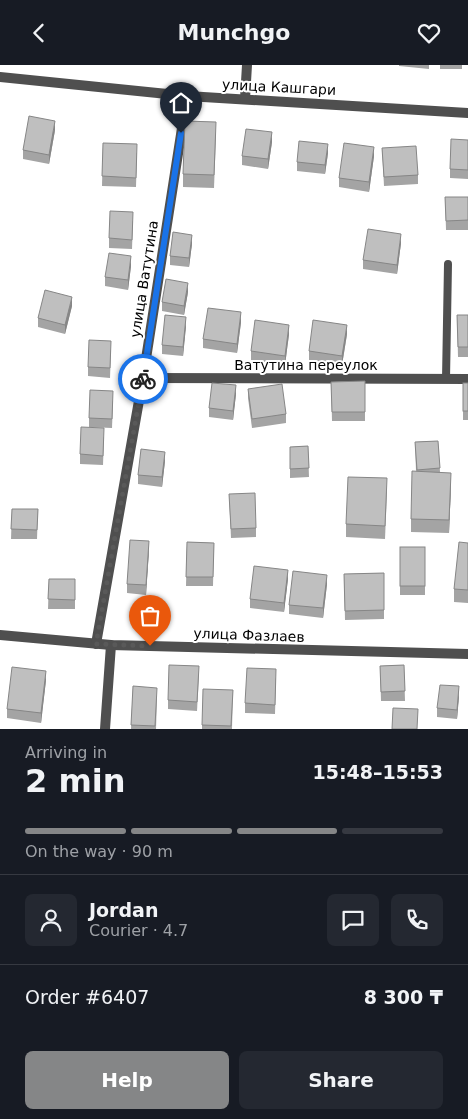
<!DOCTYPE html>
<meta charset="utf-8">
<style>
:root{--surface:#171b24;--page:#242831;--text:#f1f3f6;--muted:#9ea1a6;--line:#363941;--accent:#858687}
body{margin:0;font-family:"DejaVu Sans",sans-serif;background:var(--page);color:var(--text);height:100vh;display:flex;flex-direction:column;font-size:19px;white-space:nowrap}
*{box-sizing:border-box;margin:0}
p{font-size:16px;color:var(--muted)}
.icon{flex:none;width:28px;height:28px;fill:none;stroke:currentColor;stroke-width:2;stroke-linecap:round;stroke-linejoin:round}
.map{position:relative;height:664px;overflow:hidden}
.details{display:flex;flex-direction:column;background:var(--surface);flex:1}
.details>*{flex:none}
.pin{position:absolute;display:grid;place-items:center;width:42px;height:42px;color:#fff;margin:-51px -21px;border-radius:50% 50% 50% 0;rotate:-45deg;box-shadow:0 0 5px #0007}
.pin .icon{rotate:45deg}
.courier{position:absolute;display:grid;place-items:center;width:50px;height:50px;margin:-25px;border:4px solid #1a73e8;border-radius:50%;background:#fff;color:#222;box-shadow:0 1px 6px #0007}
.headline em{font-style:normal;font-weight:700}
.headline div{display:flex;flex-direction:column-reverse}
.headline{display:flex;align-items:center;justify-content:space-between;height:85px;padding:0 25px}
h1{font-size:32px;font-weight:700;line-height:38px}
.bar{display:grid;grid-template-columns:repeat(4,1fr);gap:8px 5px;align-content:center;height:60px;padding:0 25px}
.bar i{height:6px;border-radius:4px;background:var(--line)}
.bar .selected{background:var(--accent)}
.bar p{grid-column:span 4}
.line{display:flex;align-items:center;gap:12px;padding:0 25px;border-top:1px solid var(--line)}
.line div{flex:1}
.round{display:grid;place-items:center;flex:none;width:52px;height:52px;border-radius:8px;background:var(--page)}
.action{display:flex;gap:10px;margin-top:auto;padding:10px 25px}
.action a{flex:1;height:58px;border-radius:8px;background:var(--accent);color:#fff;font-size:20px;font-weight:700;line-height:58px;text-align:center}
.action a+a{background:var(--page);color:var(--text)}
header{display:flex;justify-content:space-between;align-items:center;height:65px;padding:0 25px;background:var(--surface);font-size:22px;font-weight:700}
.map>svg:first-child{display:block}
</style>
<header><svg class="icon" aria-label="back" viewBox="0 0 24 24"><path d="M15 5l-7 7 7 7"/></svg>Munchgo<svg class="icon" aria-label="heart" viewBox="0 0 24 24"><path d="M12 20l-8-8c-3-5 5-10 8-4 3-6 11-1 8 4z"/></svg></header>
<div class="map">
<svg width="468" height="664" viewBox="0 0 468 664">
<rect width="100%" height="100%" fill="#fff"/>
<g fill="none" stroke-linecap="round" stroke-linejoin="round">
<polyline stroke="#4f4f4f" stroke-width="8" points="446,314 448,199"/>
<g stroke="#4f4f4f" stroke-width="10">
<polyline points="0,12 187,31 468,48"/>
<polyline points="245,34 247,0"/>
<polyline points="143,313 468,314"/>
<polyline points="0,570 111,580 468,589"/>
<polyline points="96,579 143,313 187,31"/>
<polyline points="105,664 111,580"/>
</g>
</g>
<g fill="#a4a4a4">
<polygon points="399,0 429,0 429,4 399,1"/>
<rect x="440" y="0" width="22" height="4"/>
<polygon points="55,65 49,99 23,94 23,85"/>
<polygon points="216,70 214,123 183,122 183,109"/>
<polygon points="468,75 468,114 450,113 450,104"/>
<polygon points="272,77 268,104 242,100 242,91"/>
<polygon points="103,78 137,88 136,122 102,121"/>
<polygon points="382,83 418,110 418,119 384,121"/>
<polygon points="328,88 325,109 297,106 297,97"/>
<polygon points="374,91 369,127 339,122 339,113"/>
<polygon points="445,132 468,132 468,165 446,165"/>
<polygon points="133,156 132,184 109,183 109,173"/>
<polygon points="401,178 397,209 363,204 363,195"/>
<polygon points="192,179 189,202 170,200 170,191"/>
<polygon points="131,201 128,225 105,221 105,212"/>
<polygon points="188,227 184,250 162,246 162,237"/>
<polygon points="72,241 65,269 38,262 38,253"/>
<polygon points="457,250 468,250 468,292 458,292"/>
<polygon points="241,257 237,288 203,283 203,274"/>
<polygon points="186,261 183,291 162,289 162,280"/>
<polygon points="289,269 285,300 251,295 251,286"/>
<polygon points="347,269 342,300 309,295 309,286"/>
<polygon points="111,285 110,313 88,311 88,302"/>
<polygon points="365,316 365,356 332,356 331,317"/>
<rect x="463" y="318" width="5" height="37"/>
<polygon points="248,324 286,349 286,358 252,363 248,333"/>
<polygon points="236,329 233,355 209,352 209,343"/>
<polygon points="113,336 112,363 89,362 89,353"/>
<polygon points="104,372 103,400 80,399 80,389"/>
<polygon points="438,376 440,407 451,421 449,468 411,467 411,454 416,406 415,377"/>
<polygon points="308,381 309,412 290,413 290,382"/>
<polygon points="165,396 162,422 138,419 138,410"/>
<polygon points="387,426 385,474 346,472 346,459"/>
<polygon points="229,429 256,463 256,472 231,473"/>
<polygon points="12,444 38,444 37,474 11,474"/>
<polygon points="187,477 214,478 213,521 186,521"/>
<polygon points="468,478 468,538 454,537 454,524"/>
<rect x="400" y="482" width="25" height="48"/>
<polygon points="149,485 146,530 127,528 127,519"/>
<polygon points="384,508 384,554 345,555 344,509"/>
<polygon points="49,514 75,514 75,544 48,544"/>
<polygon points="288,514 284,547 250,543 250,534"/>
<polygon points="327,519 323,553 289,549 289,540"/>
<polygon points="404,600 405,636 381,636 380,601"/>
<polygon points="199,610 197,646 168,644 168,635"/>
<polygon points="276,613 275,649 245,648 245,638"/>
<polygon points="46,615 41,658 7,653 7,644"/>
<polygon points="133,621 157,632 156,664 131,664"/>
<polygon points="233,625 232,664 202,664 202,660"/>
<polygon points="459,631 457,654 437,652 437,643"/>
</g>
<g fill="#868686">
<polygon points="55,56 55,65 49,99 49,90"/>
<polygon points="272,67 272,77 268,104 268,94"/>
<polygon points="328,79 328,88 325,109 325,100"/>
<polygon points="374,82 374,91 369,127 369,117"/>
<polygon points="401,169 401,178 397,209 397,200"/>
<polygon points="192,170 192,179 189,202 189,193"/>
<polygon points="131,191 131,201 128,225 128,215"/>
<polygon points="188,218 188,227 184,250 184,241"/>
<polygon points="72,232 72,241 65,269 65,260"/>
<polygon points="241,247 241,257 237,288 237,279"/>
<polygon points="186,252 186,261 183,291 183,282"/>
<polygon points="289,260 289,269 285,300 285,291"/>
<polygon points="347,260 347,269 342,300 342,291"/>
<polygon points="236,320 236,329 233,355 233,346"/>
<polygon points="165,387 165,396 162,422 162,412"/>
<polygon points="451,408 451,421 449,468 449,455"/>
<polygon points="149,476 149,485 146,530 146,520"/>
<polygon points="288,505 288,514 284,547 284,538"/>
<polygon points="327,510 327,519 323,553 323,543"/>
<polygon points="46,606 46,615 41,658 41,648"/>
<polygon points="459,621 459,631 457,654 457,645"/>
</g>
<g fill="#bfbfbf" stroke="#868686">
<polygon points="29,51 55,56 49,90 23,85"/>
<polygon points="185,56 216,57 214,110 183,109"/>
<polygon points="246,64 272,67 268,94 242,91"/>
<polygon points="451,74 468,75 468,105 450,104"/>
<polygon points="299,76 328,79 325,100 297,97"/>
<polygon points="103,78 137,79 136,113 102,111"/>
<polygon points="344,78 374,82 369,117 339,113"/>
<polygon points="416,81 418,110 384,112 382,83"/>
<polygon points="445,132 468,132 468,155 446,156"/>
<polygon points="110,146 133,147 132,175 109,173"/>
<polygon points="368,164 401,169 397,200 363,195"/>
<polygon points="173,167 192,170 189,193 170,191"/>
<polygon points="109,188 131,191 128,215 105,212"/>
<polygon points="166,214 188,218 184,241 162,237"/>
<polygon points="45,225 72,232 65,260 38,253"/>
<polygon points="208,243 241,247 237,279 203,274"/>
<polygon points="165,250 186,252 183,282 162,280"/>
<polygon points="457,250 468,250 468,282 458,282"/>
<polygon points="255,255 289,260 285,291 251,286"/>
<polygon points="313,255 347,260 342,291 309,286"/>
<polygon points="89,275 111,276 110,303 88,302"/>
<polygon points="365,316 365,347 332,347 331,317"/>
<polygon points="212,318 236,320 233,346 209,343"/>
<rect x="463" y="318" width="5" height="28"/>
<polygon points="282,319 286,349 252,354 248,324"/>
<polygon points="90,325 113,326 112,354 89,353"/>
<polygon points="81,362 104,363 103,391 80,389"/>
<polygon points="438,376 440,403 417,405 415,377"/>
<polygon points="308,381 309,403 290,404 290,382"/>
<polygon points="141,384 165,387 162,412 138,410"/>
<polygon points="412,406 451,408 449,455 411,454"/>
<polygon points="348,412 387,413 385,461 346,459"/>
<polygon points="255,428 256,463 231,464 229,429"/>
<polygon points="12,444 38,444 37,465 11,464"/>
<polygon points="130,475 149,476 146,520 127,519"/>
<polygon points="187,477 214,478 213,512 186,512"/>
<polygon points="459,477 468,478 468,525 454,524"/>
<rect x="400" y="482" width="25" height="39"/>
<polygon points="254,501 288,505 284,538 250,534"/>
<polygon points="293,506 327,510 323,543 289,540"/>
<polygon points="384,508 384,545 345,546 344,509"/>
<polygon points="49,514 75,514 75,535 48,534"/>
<polygon points="169,600 199,601 197,637 168,635"/>
<polygon points="404,600 405,626 381,627 380,601"/>
<polygon points="12,602 46,606 41,648 7,644"/>
<polygon points="247,603 276,604 275,640 245,638"/>
<polygon points="440,620 459,621 457,645 437,643"/>
<polygon points="133,621 157,623 155,661 131,660"/>
<polygon points="203,624 233,625 231,661 202,660"/>
<polygon points="393,643 418,644 417,664 392,664"/>
</g>
<g fill="none" stroke-linecap="round" stroke-linejoin="round">
<polyline stroke="#595959" stroke-width="5" stroke-dasharray="0 9" points="143,314 96,579 150,581"/>
<polyline stroke="#1a73e8" stroke-width="6" points="143,314 181,68"/>
</g>
<g text-anchor="middle" dominant-baseline="central" stroke-width="4" stroke-linejoin="round" paint-order="stroke">
<g font-size="14" fill="#000" stroke="#fff">
<text transform="translate(279 22) rotate(3)">улица Кашгари</text>
<text transform="translate(144 214) rotate(-81)">улица Ватутина</text>
<text x="306" y="300">Ватутина переулок</text>
<text transform="translate(249 570) rotate(2)">улица Фазлаев</text>
</g>
</g>
</svg>
<div class="pin" style="left:150px;top:581px;background:#ea580c"><svg class="icon" aria-label="bag" viewBox="0 0 24 24"><path d="M5 8h14l-1 12H6zM9 8a3 3 0 0 1 6 0"/></svg></div>
<div class="pin" style="left:181px;top:68px;background:#1f2937"><svg class="icon" aria-label="home" viewBox="0 0 24 24"><path d="M3 11l9-7 9 7M6 9v11h12V9"/></svg></div>
<div class="courier" style="left:143px;top:314px"><svg class="icon" aria-label="bike" viewBox="0 0 24 24"><circle cx="6" cy="16" r="4"/><circle cx="18" cy="16" r="4"/><path d="M6 16l4-8h5l3 8M10 8l3 8H6M13 5h3"/></svg></div>
</div>
<section class="details">
<div class="headline"><div><h1>2 min</h1><p>Arriving in</p></div><em>15:48–15:53</em></div>
<div class="bar"><i class="selected"></i><i class="selected"></i><i class="selected"></i><i></i><p>On the way · 90 m</p></div>
<div class="line" style="height:90px"><a class="round"><svg class="icon" aria-label="person" viewBox="0 0 24 24"><circle cx="12" cy="8" r="4"/><path d="M4 21q1-7 8-7t8 7"/></svg></a><div><b>Jordan</b><p>Courier · 4.7</p></div><a class="round"><svg class="icon" aria-label="chat" viewBox="0 0 24 24"><path d="M4 5h16v11H9l-5 4z"/></svg></a><a class="round"><svg class="icon" aria-label="phone" viewBox="0 0 24 24"><path d="M5 4h4l2 5-3 2q2 4 5 5l2-3 5 2v4C11 20 4 13 5 4z"/></svg></a></div>
<div class="line" style="height:65px"><div>Order #6407</div><b>8 300 ₸</b></div>
<div class="action"><a>Help</a><a>Share</a></div>
</section>
